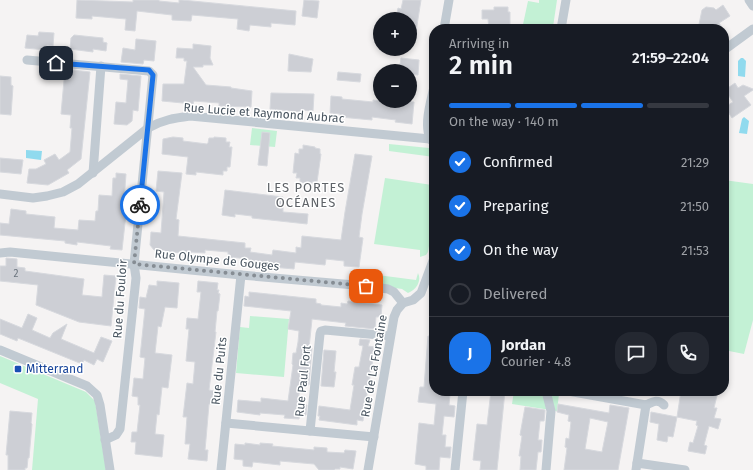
<!DOCTYPE html>
<meta charset="utf-8">
<style>
:root{--surface:#171b24;--page:#242831;--text:#f1f3f6;--muted:#9ea1a6;--line:#363941;--accent:#1a73e8}
body{margin:0;font-family:"Fira Sans",sans-serif;background:var(--page);color:var(--text);height:100vh;display:flex;flex-direction:column;font-size:15px;white-space:nowrap}
*{box-sizing:border-box;margin:0}
p{font-size:13px;color:var(--muted)}
.icon{flex:none;width:22px;height:22px;fill:none;stroke:currentColor;stroke-width:2;stroke-linecap:round;stroke-linejoin:round}
.map{position:relative;flex:1;overflow:hidden}
.details{position:absolute;left:429px;top:24px;width:300px;height:372px;display:flex;flex-direction:column;background:var(--surface);border-radius:16px;box-shadow:0 2px 6px #0003}
.details>*{flex:none}
.controls{position:absolute;left:373px;top:12px;display:grid;gap:8px}
.controls a{display:grid;place-items:center;width:44px;height:44px;border-radius:50%;background:var(--surface);box-shadow:0 2px 6px #0003;font-size:20px}
.pin{position:absolute;display:grid;place-items:center;width:34px;height:34px;color:#fff;margin:-17px;border-radius:8px;box-shadow:0 2px 6px #0006}
.courier{position:absolute;display:grid;place-items:center;width:40px;height:40px;margin:-20px;border:3px solid #1a73e8;border-radius:50%;background:#fff;color:#222;box-shadow:0 1px 5px #0007}
.headline em{font-style:normal;font-weight:600}
.headline div{display:flex;flex-direction:column-reverse}
.headline{display:flex;align-items:center;justify-content:space-between;height:68px;padding:0 20px}
h1{font-size:26px;font-weight:600;line-height:30px}
.bar{display:grid;grid-template-columns:repeat(4,1fr);gap:6px 4px;align-content:center;height:48px;padding:0 20px}
.bar i{height:5px;border-radius:3px;background:var(--line)}
.bar .selected{background:var(--accent)}
.bar p{grid-column:span 4}
.line{display:flex;align-items:center;gap:10px;padding:0 20px;border-top:1px solid var(--line)}
.line div{flex:1}
.round{display:grid;place-items:center;flex:none;width:42px;height:42px;border-radius:16px;background:var(--page)}
ol{padding:0 20px;list-style:none}
li{display:flex;align-items:center;gap:12px;height:44px}
li p{margin-inline-start:auto}
li .icon{padding:4px;border-radius:50%;background:var(--accent);color:#fff;stroke-width:4}
li:last-child{color:var(--muted)}
li i{width:22px;height:22px;border:2px solid var(--line);border-radius:50%}
.map>svg:first-child{display:block}
</style>
<div class="map">
<svg width="753" height="470" viewBox="0 0 753 470">
<rect width="100%" height="100%" fill="#f5f3f3"/>
<g fill="#c3f1d5">
<polygon points="539,0 557,0 553,27 551,29 522,29 528,1 539,3"/>
<polygon points="252,128 277,131 275,147 250,145"/>
<polygon points="389,144 429,148 434,152 434,157 389,151"/>
<polygon points="433,177 434,189 429,217 433,221 428,252 426,255 420,257 420,250 374,244 385,178 432,185"/>
<polygon points="724,180 753,184 753,320 744,354 724,350"/>
<path d="M418 273C422 281 416 290 408 293L402 289 368 284 370 274 416 280Z"/>
<polygon points="250,316 289,319 284,377 236,373 240,327 249,328"/>
<polygon points="0,356 86,392 95,401 106,470 32,470 38,399 0,383"/>
<polygon points="514,391 536,391 559,394 557,411 512,404"/>
</g>
<g fill="#90daee">
<polygon points="741,58 743,58 746,61 745,77 738,76 738,61"/>
<polygon points="744,117 749,121 747,134 739,133 742,119"/>
<polygon points="26,150 42,151 41,160 26,158"/>
</g>
<g fill="#cdcfd5" stroke="#d7d9de" fill-rule="evenodd">
<polygon points="77,0 133,2 133,0 159,0 159,1 179,3 179,0 182,0 296,11 295,25 271,23 271,27 250,25 249,31 237,29 238,19 192,15 191,21 172,20 172,15 137,11 135,31 125,30 126,19 92,16 92,19 76,18"/>
<polygon points="304,0 319,1 317,18 302,16"/>
<polygon points="403,0 421,0 415,38 410,37 410,19 396,19 398,8 401,9"/>
<polygon points="723,5 730,16 719,23 723,29 698,29 702,10 706,7 714,8 716,10"/>
<polygon points="494,7 508,7 508,12 510,12 510,29 489,29 488,19 482,19 482,10 494,10"/>
<polygon points="39,32 54,33 53,46 47,45 46,50 25,48 27,35 38,36"/>
<polygon points="74,35 103,38 103,42 107,43 106,51 93,49 93,52 70,49 71,38"/>
<polygon points="136,39 156,41 154,61 144,60 143,64 121,62 123,48 135,50"/>
<polygon points="193,44 211,46 210,58 213,65 203,65 203,67 193,67 206,85 231,87 231,88 252,91 251,107 219,106 219,103 194,101 193,104 162,101 163,84 184,84 187,61 184,61 184,58 176,58 177,48 193,49"/>
<polygon points="289,54 313,59 311,72 288,71"/>
<polygon points="401,58 419,60 418,75 410,74 410,71 399,71"/>
<polygon points="65,69 90,72 81,159 67,170 69,173 48,185 27,183 29,169 36,169 46,164 44,160 55,154 59,160 70,152 72,128 70,128 71,115 61,114"/>
<polygon points="338,72 361,74 360,82 337,80"/>
<polygon points="120,74 141,76 138,111 133,110 132,121 127,125 114,124 116,102 126,103 128,80 120,79"/>
<polygon points="0,76 11,77 11,85 13,86 11,115 0,114"/>
<polygon points="735,83 738,88 743,85 753,89 753,90 744,96 751,105 732,118 725,107 733,102 725,90"/>
<polygon points="271,93 314,94 313,111 302,110 302,112 270,109"/>
<polygon points="331,96 342,97 342,99 373,102 373,100 398,103 399,101 414,102 412,124 395,122 396,120 372,117 372,120 340,117 340,114 330,113"/>
<polygon points="262,132 270,133 267,166 258,165"/>
<polygon points="173,137 183,138 183,141 207,144 208,143 209,138 214,138 214,137 226,138 226,142 230,142 229,147 232,147 230,167 227,167 227,171 223,171 223,175 196,172 196,175 186,174 188,157 162,154 163,139"/>
<polygon points="303,145 315,147 315,148 320,149 320,154 321,154 317,182 312,182 312,184 300,182 300,178 296,178 297,173 293,173 295,153 299,154 299,149 303,149"/>
<polygon points="355,154 372,156 362,214 359,237 363,238 359,267 344,266 344,261 326,259 325,265 295,262 294,269 249,265 249,259 228,257 228,252 205,250 205,253 191,252 191,254 154,250 150,245 151,232 161,233 164,192 156,191 158,171 182,173 176,219 179,220 178,236 245,243 245,248 251,248 250,252 272,255 273,250 296,253 296,247 301,248 302,236 341,240 345,212"/>
<polygon points="0,158 23,160 21,174 0,172"/>
<polygon points="116,173 126,174 123,214 126,214 122,250 110,249 111,246 77,242 77,245 65,243 65,241 0,235 0,223 9,224 11,209 26,211 26,214 55,217 54,228 78,230 79,220 95,221 96,211 98,211 99,195 112,196 113,178 116,178"/>
<polygon points="225,190 283,197 283,212 308,214 307,224 252,218 252,216 235,214 235,217 222,215"/>
<polygon points="6,258 17,259 17,267 25,268 25,271 84,279 82,295 102,297 104,275 116,276 111,326 79,322 36,305 38,285 0,281 0,266 6,266"/>
<polygon points="157,281 179,283 177,308 165,307 161,327 158,326 155,353 172,355 168,388 162,387 159,415 157,414 155,434 164,435 162,457 135,454 136,442 131,442 132,432 137,432 140,405 138,405 138,397 132,396 134,378 143,379 145,358 140,357 145,309 139,308 140,297 146,298 149,285 157,286"/>
<polygon points="198,281 218,283 217,290 219,290 218,293 220,294 218,311 217,311 215,332 216,332 209,390 214,391 212,404 209,404 206,439 205,450 208,450 207,461 188,459 190,444 185,444 187,417 183,417 187,383 193,384 195,362 186,361 189,329 186,329 187,318 198,319 201,292 197,292"/>
<polygon points="249,292 316,299 316,303 321,304 321,305 341,307 341,303 347,304 348,301 382,305 381,317 376,317 375,329 345,326 346,323 312,319 309,348 312,348 309,385 300,384 298,404 307,405 306,415 300,415 299,419 284,418 285,415 260,413 260,415 237,412 238,400 261,402 261,398 288,401 293,365 292,364 293,353 296,353 298,342 299,331 288,329 291,311 244,306 245,296 249,297"/>
<polygon points="28,314 37,318 32,330 50,338 53,333 67,324 61,339 94,353 101,337 112,341 103,362 97,359 94,365 84,360 82,364 18,338 17,341 0,334 0,319 22,328"/>
<polygon points="428,336 434,337 434,391 447,391 446,394 450,394 449,405 455,406 454,417 444,416 442,435 446,435 445,447 451,447 450,458 440,457 439,470 426,470 426,466 415,464 419,423 434,425 436,404 418,402 420,387 424,387"/>
<polygon points="360,339 370,340 368,346 375,347 366,400 365,399 363,421 357,420 357,425 319,420 320,416 318,416 319,406 350,410 354,385 352,385 355,367 359,367 363,346 359,345"/>
<polygon points="324,350 336,351 334,372 336,372 334,387 321,386"/>
<polygon points="491,391 505,391 497,470 480,470 481,461 473,460 477,424 487,425"/>
<polygon points="681,391 718,391 714,408 717,408 714,418 721,419 718,429 709,426 704,445 707,446 705,454 688,451 690,442 693,443 698,426 696,425 697,421 677,417 673,437 668,436 667,442 657,440 659,424 650,422 651,412 677,417"/>
<path d="M558 404 609 413 610 405 629 408 618 470H564L567 448 565 447 566 438 569 439 571 422 568 421 569 415 557 412ZM590 418 608 422 602 452 585 449Z"/>
<polygon points="525,407 545,410 545,411 544,421 540,421 538,440 542,440 541,452 538,452 536,470 520,470 521,456 519,456 522,436 520,435"/>
<polygon points="10,411 32,413 31,423 32,424 29,458 28,458 27,468 25,468 25,470 8,470 8,455 6,455"/>
<polygon points="245,443 260,445 260,443 273,444 272,446 314,450 314,447 327,448 327,452 344,453 345,450 356,451 353,469 340,467 340,469 335,469 334,470 319,470 314,464 280,461 280,465 253,462 252,467 243,466 243,460 234,459 235,444 245,445"/>
</g>
<g fill="none" stroke-linecap="round" stroke-linejoin="round">
<g stroke="#c1cad2" stroke-width="9">
<polyline points="749,0 753,6"/>
<polyline points="444,29 449,0"/>
<polyline points="561,29 566,0"/>
<polyline points="724,50 753,29"/>
<polyline points="27,60 149,71 153,75 134,264 136,278 120,429 116,435 105,440"/>
<path d="M434 143C421 132 431 101 434 87"/>
<polyline points="93,173 101,66"/>
<path d="M0 194 33 198 47 196 63 192 78 184 148 128C162 120 175 118 190 116L430 139"/>
<polyline points="0,253 10,252 241,275 366,286 388,289 394,292 403,303"/>
<polyline points="0,350 87,386 97,395 100,405 110,470"/>
<path d="M568 391 646 405C654 401 658 399 664 405"/>
<polyline points="226,423 374,437"/>
<polyline points="310,431 320,334 321,331 325,330 390,336"/>
<polyline points="637,463 646,405"/>
<polyline points="221,470 241,275"/>
<polyline points="368,470 394,317 397,310 403,303 413,300 421,293 434,258"/>
<polyline points="455,470 463,391"/>
<polyline points="546,470 551,411 546,391"/>
<polyline points="636,470 637,463 685,470"/>
</g>
</g>
<g fill="none" stroke-linecap="round" stroke-linejoin="round">
<polyline stroke="#868d94" stroke-width="4" stroke-dasharray="0 7.2" points="140,205 134,264 366,286"/>
<polyline stroke="#1a73e8" stroke-width="5" points="56,63 149,70 153,75 140,205"/>
</g>
<rect fill="#1a4fb4" stroke="#fff" stroke-width="1.5" x="14" y="365" width="8" height="8" rx="2"/>
<g text-anchor="middle" dominant-baseline="central" stroke-width="3" stroke-linejoin="round" paint-order="stroke">
<g font-size="10" fill="#6b747e">
<text x="16" y="274">2</text>
</g>
<g font-size="12" fill="#4a5661" stroke="#fff">
<text transform="translate(264 113) rotate(4)">Rue Lucie et Raymond Aubrac</text>
<text transform="translate(217 260) rotate(6)">Rue Olympe de Gouges</text>
<text transform="translate(120 299) rotate(-86)">Rue du Fouloir</text>
<text transform="translate(374 366) rotate(-80)">Rue de La Fontaine</text>
<text transform="translate(219 371) rotate(-84)">Rue du Puits</text>
<text transform="translate(303 381) rotate(-84)">Rue Paul Fort</text>
</g>
<g font-size="12" fill="#164399" stroke="#fff" text-anchor="start">
<text x="26" y="369">Mitterrand</text>
</g>
<g font-size="13" letter-spacing="1" fill="#5f6368" stroke="#fff">
<text x="306" y="187">LES PORTES<tspan x="306" dy="15">OCÉANES</tspan></text>
</g>
</g>
</svg>
<div class="controls">
<a>+</a>
<a>−</a>
</div>
<div class="pin" style="left:366px;top:286px;background:#ea580c"><svg class="icon" aria-label="bag" viewBox="0 0 24 24"><path d="M5 8h14l-1 12H6zM9 8a3 3 0 0 1 6 0"/></svg></div>
<div class="pin" style="left:56px;top:63px;background:#1f2937"><svg class="icon" aria-label="home" viewBox="0 0 24 24"><path d="M3 11l9-7 9 7M6 9v11h12V9"/></svg></div>
<div class="courier" style="left:140px;top:205px"><svg class="icon" aria-label="bike" viewBox="0 0 24 24"><circle cx="6" cy="16" r="4"/><circle cx="18" cy="16" r="4"/><path d="M6 16l4-8h5l3 8M10 8l3 8H6M13 5h3"/></svg></div>
<section class="details">
<div class="headline"><div><h1>2 min</h1><p>Arriving in</p></div><em>21:59–22:04</em></div>
<div class="bar"><i class="selected"></i><i class="selected"></i><i class="selected"></i><i></i><p>On the way · 140 m</p></div>
<ol>
<li><svg class="icon" aria-label="check" viewBox="0 0 24 24"><path d="M5 12l5 5 9-10"/></svg>Confirmed<p>21:29</p></li>
<li><svg class="icon" aria-label="check" viewBox="0 0 24 24"><path d="M5 12l5 5 9-10"/></svg>Preparing<p>21:50</p></li>
<li><svg class="icon" aria-label="check" viewBox="0 0 24 24"><path d="M5 12l5 5 9-10"/></svg>On the way<p>21:53</p></li>
<li><i></i>Delivered</li>
</ol>
<div class="line" style="height:72px"><b class="round" style="background:var(--accent);color:#fff">J</b><div><b>Jordan</b><p>Courier · 4.8</p></div><a class="round"><svg class="icon" aria-label="chat" viewBox="0 0 24 24"><path d="M4 5h16v11H9l-5 4z"/></svg></a><a class="round"><svg class="icon" aria-label="phone" viewBox="0 0 24 24"><path d="M5 4h4l2 5-3 2q2 4 5 5l2-3 5 2v4C11 20 4 13 5 4z"/></svg></a></div>
</section>
</div>
